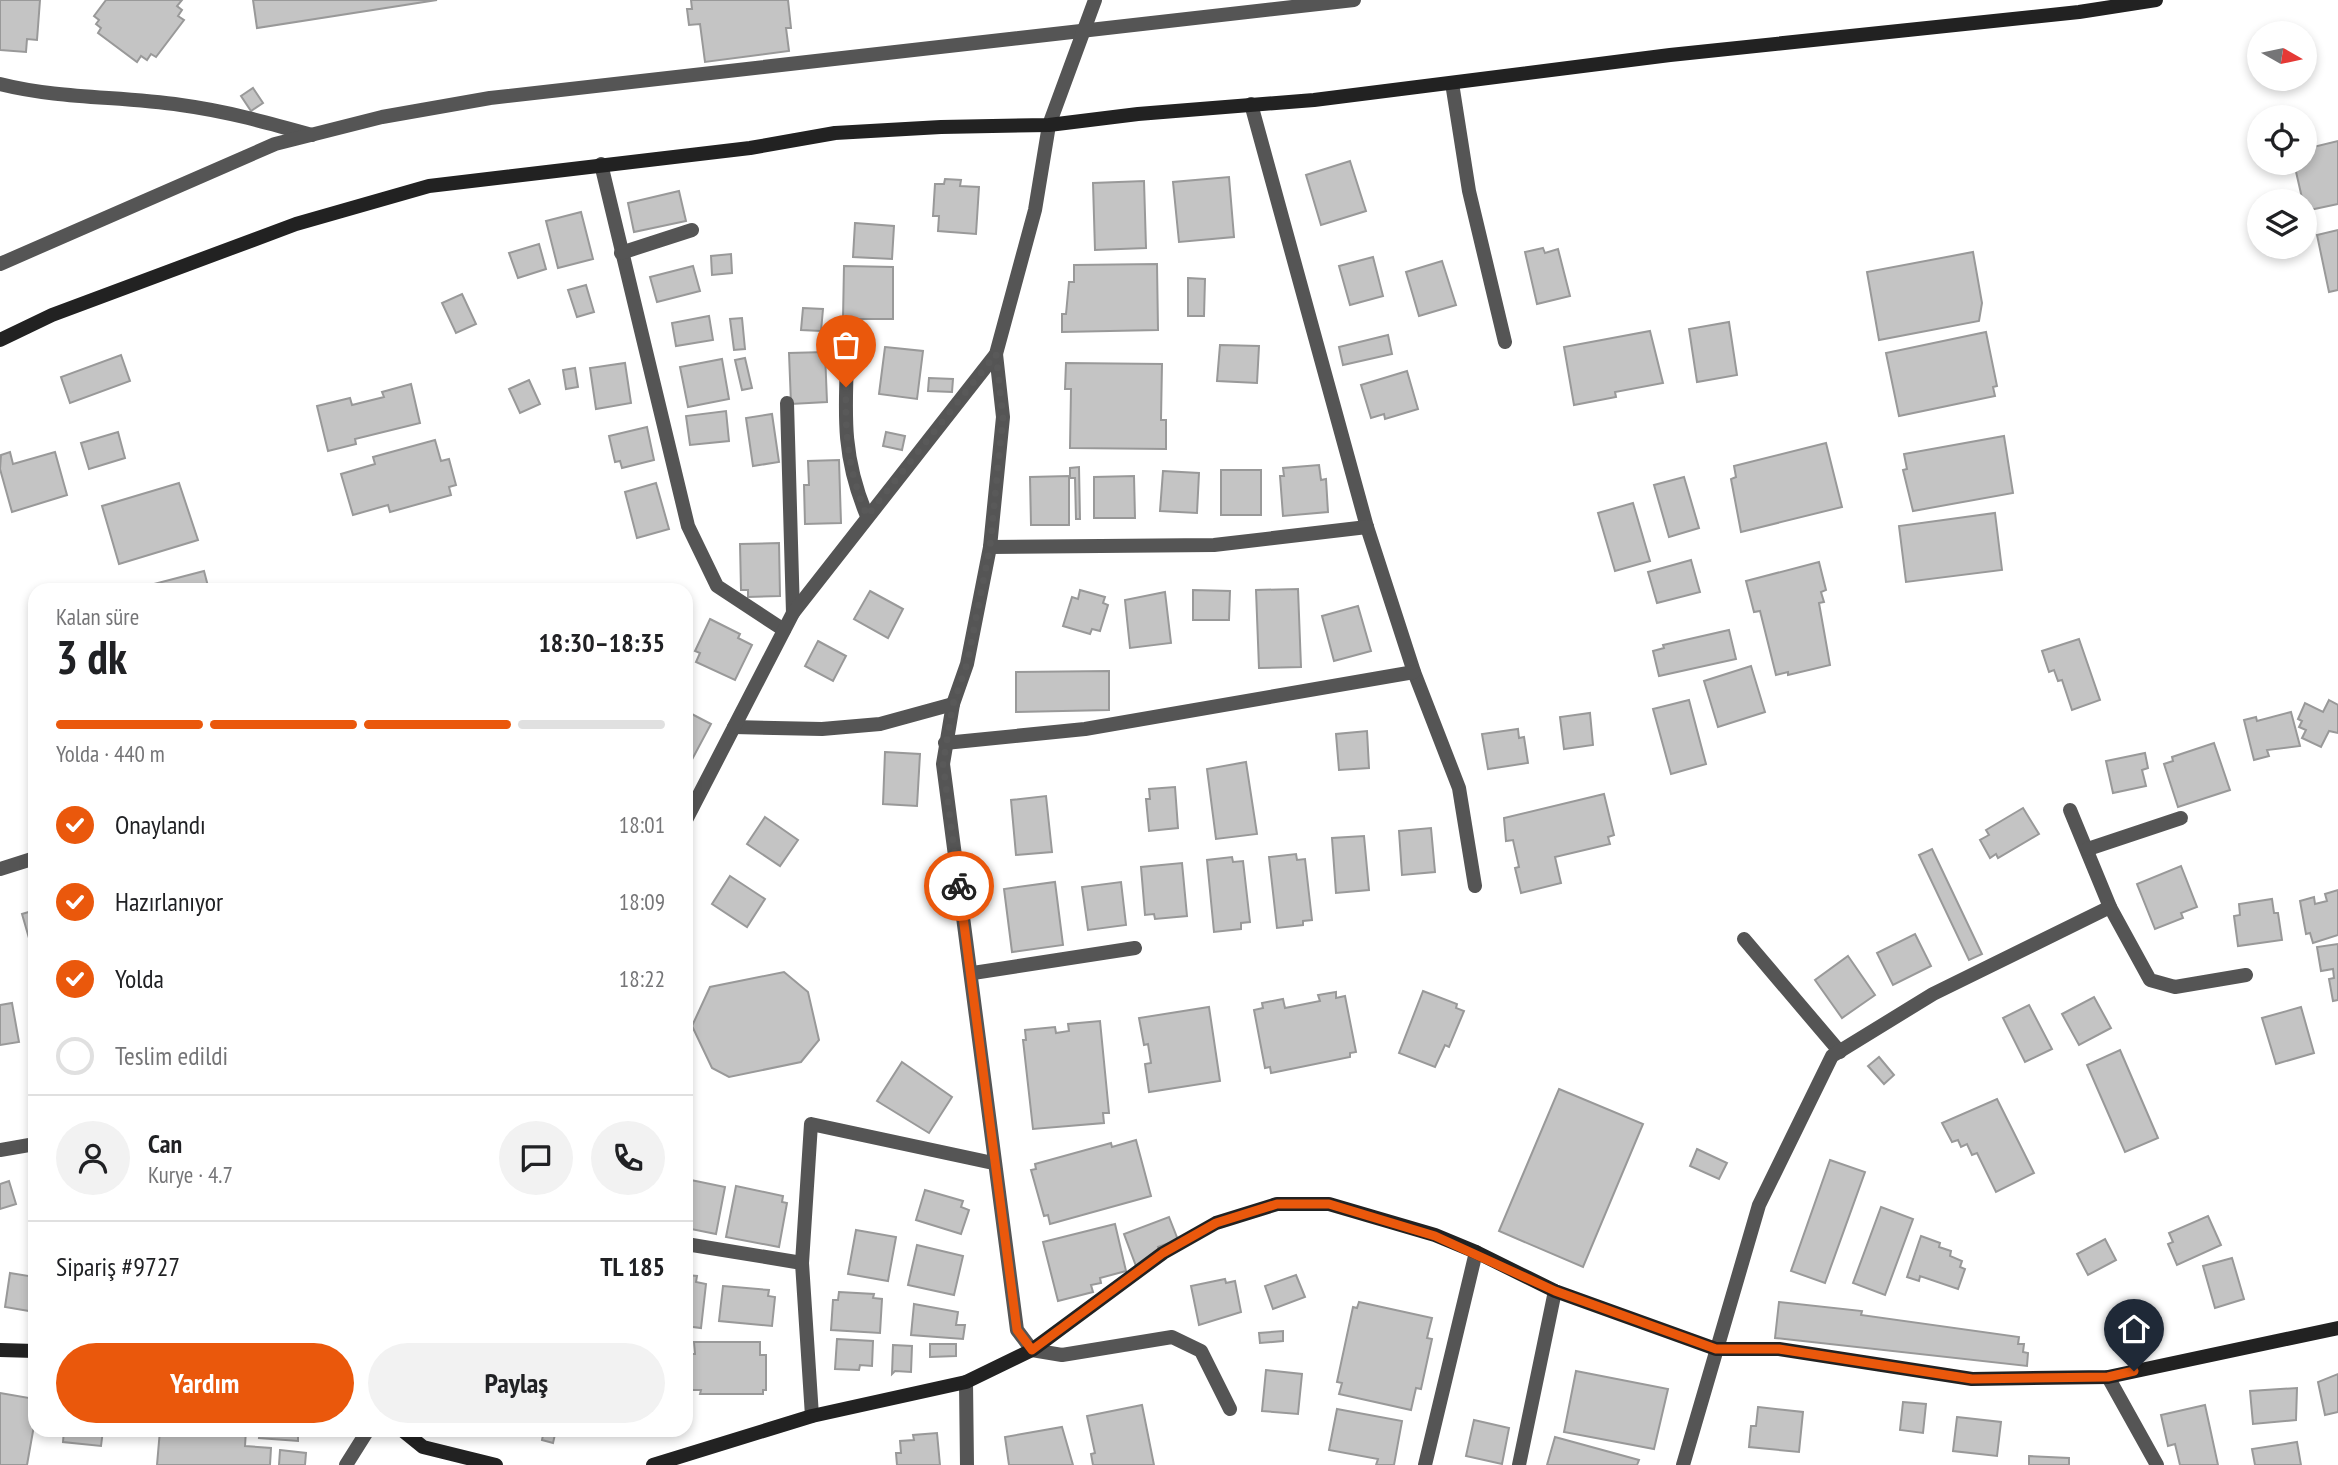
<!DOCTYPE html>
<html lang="tr">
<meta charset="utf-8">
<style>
:root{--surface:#fff;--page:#f2f2f2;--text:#202124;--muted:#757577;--line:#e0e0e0;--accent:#ea580c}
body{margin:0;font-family:"PT Sans Narrow",sans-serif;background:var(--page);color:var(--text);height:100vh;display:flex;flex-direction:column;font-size:26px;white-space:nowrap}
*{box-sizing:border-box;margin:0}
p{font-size:23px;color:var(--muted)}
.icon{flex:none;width:38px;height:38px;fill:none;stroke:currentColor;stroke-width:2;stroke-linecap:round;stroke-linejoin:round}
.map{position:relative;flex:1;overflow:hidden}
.details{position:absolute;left:28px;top:583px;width:665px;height:854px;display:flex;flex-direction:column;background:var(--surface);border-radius:21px;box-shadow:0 4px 10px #0003}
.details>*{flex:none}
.needle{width:46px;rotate:99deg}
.controls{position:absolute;left:2247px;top:21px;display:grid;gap:14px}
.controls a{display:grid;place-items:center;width:70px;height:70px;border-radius:50%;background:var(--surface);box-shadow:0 4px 10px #0003;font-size:35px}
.pin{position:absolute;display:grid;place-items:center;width:60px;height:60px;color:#fff;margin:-72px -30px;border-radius:50% 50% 50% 0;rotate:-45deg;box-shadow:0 0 7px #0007}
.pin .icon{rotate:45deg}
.courier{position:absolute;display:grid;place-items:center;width:70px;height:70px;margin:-35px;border:5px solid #ea580c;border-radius:50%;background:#fff;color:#222;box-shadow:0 2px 9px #0007}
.headline em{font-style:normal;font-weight:700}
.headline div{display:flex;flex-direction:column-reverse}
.headline{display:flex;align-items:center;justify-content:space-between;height:119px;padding:0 28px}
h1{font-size:46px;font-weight:700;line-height:52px}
.bar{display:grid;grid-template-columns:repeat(4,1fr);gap:10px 7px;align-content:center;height:84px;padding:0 28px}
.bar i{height:9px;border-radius:5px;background:var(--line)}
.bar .on{background:var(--accent)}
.bar p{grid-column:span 4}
.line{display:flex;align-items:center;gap:18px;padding:0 28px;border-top:2px solid var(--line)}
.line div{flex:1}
.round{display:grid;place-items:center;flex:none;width:74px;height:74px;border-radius:37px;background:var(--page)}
ol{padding:0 28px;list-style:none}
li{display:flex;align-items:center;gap:21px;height:77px}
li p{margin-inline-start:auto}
li .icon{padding:7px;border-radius:50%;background:var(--accent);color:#fff;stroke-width:4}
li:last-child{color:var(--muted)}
li i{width:38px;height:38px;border:4px solid var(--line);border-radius:50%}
.primary-button{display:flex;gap:14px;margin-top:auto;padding:14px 28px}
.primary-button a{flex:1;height:80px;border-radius:42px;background:var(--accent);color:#fff;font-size:28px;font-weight:700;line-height:80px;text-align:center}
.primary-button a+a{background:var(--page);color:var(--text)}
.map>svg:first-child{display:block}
</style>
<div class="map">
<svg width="2338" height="1465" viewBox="0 0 2338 1465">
<rect width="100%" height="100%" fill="#fff"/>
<g fill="#c4c4c4" stroke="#999" stroke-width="2">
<polygon points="0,0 40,0 37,40 27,39 26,52 0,50"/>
<polygon points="106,0 182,0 177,6 182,10 178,16 184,20 156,57 151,54 147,60 141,56 137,62 98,33 101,28 96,24 99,20 94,16"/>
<polygon points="253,0 437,0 257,28"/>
<polygon points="691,0 788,0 791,28 786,28 789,51 705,62 700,24 689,25 687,9 692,9"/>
<polygon points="253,88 263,103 251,111 241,96"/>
<polygon points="2338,141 2338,204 2305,211 2294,163 2305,163 2305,149"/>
<polygon points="1350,161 1366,211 1321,225 1306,175"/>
<polygon points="1229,177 1234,237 1179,242 1173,182"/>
<polygon points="945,179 961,180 960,186 979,187 976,234 938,231 939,216 933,216 935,184 944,184"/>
<polygon points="1144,181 1146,248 1095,250 1093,183"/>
<polygon points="679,191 686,221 634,232 628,203"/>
<polygon points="581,212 593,259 558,268 546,221"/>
<polygon points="855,223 894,226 892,259 853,257"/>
<polygon points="2338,230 2338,290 2329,292 2317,235"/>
<polygon points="539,244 546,269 518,278 509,253"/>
<polygon points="1543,248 1545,253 1558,249 1570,296 1537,304 1525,252"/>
<polygon points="1973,252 1982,303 1979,321 1879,340 1867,272"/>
<polygon points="731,254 732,273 712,275 711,256"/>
<polygon points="1373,257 1383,296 1350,305 1339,266"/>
<polygon points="1442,261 1456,305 1419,316 1406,272"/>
<polygon points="1157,264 1158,330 1062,332 1062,314 1066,314 1069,282 1074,282 1074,265"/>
<polygon points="693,266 700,291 657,302 650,277"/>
<polygon points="844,266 893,267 893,319 843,319"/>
<polygon points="1188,278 1205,279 1204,316 1188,316"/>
<polygon points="586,285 594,312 577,317 568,290"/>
<polygon points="462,294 476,324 456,333 442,303"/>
<polygon points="803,308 823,309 821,331 801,330"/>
<polygon points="709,316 713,340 676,346 672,323"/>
<polygon points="742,318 745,349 734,350 730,319"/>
<polygon points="1729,322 1737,375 1697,382 1689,329"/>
<polygon points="1650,331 1663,383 1615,392 1616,397 1574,405 1564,347"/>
<polygon points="1986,332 1997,386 1993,387 1995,396 1899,416 1886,353"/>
<polygon points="1388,335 1392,354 1343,365 1339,347"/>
<polygon points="1220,345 1259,346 1257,383 1217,381"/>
<polygon points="885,347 923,351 917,399 879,394"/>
<polygon points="825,352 827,402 791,404 789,353"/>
<polygon points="121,355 130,381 70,403 61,377"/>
<polygon points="745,358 752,388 742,390 735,360"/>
<polygon points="722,359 729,399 688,407 680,367"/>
<polygon points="625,363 631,403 596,409 590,368"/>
<polygon points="1066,363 1162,364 1161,420 1166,420 1166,449 1070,448 1071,389 1065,389"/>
<polygon points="575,368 578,387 566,389 563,370"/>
<polygon points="1407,371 1418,409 1385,419 1384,414 1371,418 1361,385"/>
<polygon points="929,378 953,379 952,392 928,391"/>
<polygon points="529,380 540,404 520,413 509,389"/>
<polygon points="411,384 420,423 355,439 356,444 328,451 317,406 350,398 352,405 384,397 382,392"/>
<polygon points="726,411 729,441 690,445 686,416"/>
<polygon points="772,414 779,462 753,466 746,418"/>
<polygon points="647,427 654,460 622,468 620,461 615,462 609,436"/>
<polygon points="118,432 125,458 89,469 81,443"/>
<polygon points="886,432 905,436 902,450 883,446"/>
<polygon points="2004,436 2013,493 1913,511 1903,470 1907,469 1904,454"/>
<polygon points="435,440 441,461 449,459 456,485 449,487 451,495 390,512 388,505 353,515 341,474 375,464 373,457"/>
<polygon points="1826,443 1842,507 1741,532 1731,479 1736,477 1734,466"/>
<polygon points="10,452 13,464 55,452 67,495 12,512 0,469 1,455"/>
<polygon points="839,460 841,523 805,524 804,485 809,485 808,461"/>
<polygon points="1319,465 1321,480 1326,479 1328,512 1283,516 1280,476 1284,476 1283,468"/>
<polygon points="1079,467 1080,519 1076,519 1075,478 1070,478 1070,468"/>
<rect x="1221" y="470" width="40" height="45"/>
<polygon points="1163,471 1199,473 1197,513 1160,511"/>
<polygon points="1069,476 1069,525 1031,525 1030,477"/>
<polygon points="1134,476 1135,518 1094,518 1094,477"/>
<polygon points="1684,477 1699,528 1669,537 1654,485"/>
<polygon points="179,483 198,540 119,564 102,506"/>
<polygon points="656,483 669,529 637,538 625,492"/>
<polygon points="1633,503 1650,561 1615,571 1598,513"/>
<polygon points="1995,513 2002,570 1906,582 1899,526"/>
<polygon points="779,543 780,596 748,597 748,590 741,590 740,544"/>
<polygon points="1691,560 1700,592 1657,603 1648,572"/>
<polygon points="1819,562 1826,590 1821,592 1824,602 1819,603 1830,665 1788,675 1788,672 1776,675 1760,611 1754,612 1746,581"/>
<polygon points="204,571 209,590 131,590"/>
<polygon points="1298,589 1301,667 1259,668 1256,590"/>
<polygon points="1080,590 1105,597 1103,603 1108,605 1100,631 1092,629 1090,634 1063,626 1072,597 1078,599"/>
<polygon points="1193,590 1230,591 1229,620 1193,620"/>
<polygon points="870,591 903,609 888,638 854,619"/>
<polygon points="1165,592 1171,643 1130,648 1125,600"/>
<polygon points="1358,606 1371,651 1334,661 1322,616"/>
<polygon points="710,619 740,634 738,638 752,645 735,680 696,662 700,653 695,651"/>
<polygon points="1729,630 1736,659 1659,676 1653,651 1664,648 1663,645"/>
<polygon points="2079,639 2100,700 2072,710 2062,680 2058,681 2054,670 2049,672 2042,651"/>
<polygon points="818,641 846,656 833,681 805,666"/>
<polygon points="1751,666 1765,712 1718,727 1704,681"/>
<polygon points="1109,671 1109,710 1016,712 1016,672"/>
<polygon points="1689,700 1706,764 1671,774 1653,709"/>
<polygon points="2329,700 2338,705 2338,733 2329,731 2321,747 2302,738 2306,730 2299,727 2302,721 2298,719 2305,703 2323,712"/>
<polygon points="686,711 711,724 688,767 686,766"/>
<polygon points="2291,712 2300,746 2267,750 2269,756 2254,760 2244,720 2256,717 2257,721"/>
<polygon points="1590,713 1593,745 1564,749 1560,717"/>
<polygon points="1518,729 1519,738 1524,737 1528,763 1488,769 1482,734"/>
<polygon points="1367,731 1369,768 1339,770 1336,734"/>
<polygon points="2214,743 2230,790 2178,807 2164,764 2173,761 2172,757"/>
<polygon points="885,752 920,754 917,806 883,804"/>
<polygon points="2145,753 2148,768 2142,770 2146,786 2113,793 2106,761"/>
<polygon points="1246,762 1257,834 1216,839 1207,769"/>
<polygon points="1175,787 1178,828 1149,831 1146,799 1150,799 1149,789"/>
<polygon points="1604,794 1614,835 1608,837 1610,844 1555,857 1561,883 1521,893 1515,868 1519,867 1513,840 1506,841 1504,818"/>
<polygon points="1046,796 1052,852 1016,855 1011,800"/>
<polygon points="2023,808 2039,834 1998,858 1996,854 1990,858 1980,840 1989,835 1986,830"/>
<polygon points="765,817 798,840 780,866 747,844"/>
<polygon points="1431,828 1435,872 1402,875 1399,831"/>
<polygon points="1364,836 1369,890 1336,893 1332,838"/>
<polygon points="1932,849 1982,954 1969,960 1919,855"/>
<polygon points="1296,854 1297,860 1305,859 1312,920 1303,921 1303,925 1277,928 1269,857"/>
<polygon points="1232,857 1233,862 1243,861 1250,922 1241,923 1241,929 1214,932 1207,860"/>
<polygon points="1182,863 1187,916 1155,919 1154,914 1145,915 1141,867"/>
<polygon points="2181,866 2197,907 2181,913 2183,918 2155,929 2137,884"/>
<polygon points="730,876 765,899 747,927 712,904"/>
<polygon points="1055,882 1063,945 1012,952 1004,889"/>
<polygon points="1121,882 1126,925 1088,930 1082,887"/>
<polygon points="2338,890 2338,935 2313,943 2310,933 2306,934 2300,901 2314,897 2315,904 2327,901 2325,894"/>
<polygon points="2272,899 2274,913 2278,913 2282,940 2238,946 2234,916 2240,915 2239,904"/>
<polygon points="35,910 35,959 22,914"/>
<polygon points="1915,934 1931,966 1893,985 1877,953"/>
<polygon points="2338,944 2338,1000 2333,1001 2329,979 2334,978 2333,969 2321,971 2317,947"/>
<polygon points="1848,956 1875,995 1842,1018 1815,980"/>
<polygon points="784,972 808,992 819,1040 801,1062 729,1077 712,1068 692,1026 710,987"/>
<polygon points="1423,991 1457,1004 1456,1008 1464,1011 1449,1047 1445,1045 1435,1067 1399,1053"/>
<polygon points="1336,992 1336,998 1345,996 1356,1052 1350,1053 1350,1057 1271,1073 1270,1067 1265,1068 1254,1010 1263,1008 1262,1003 1283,999 1285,1008 1320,1001 1318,995"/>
<polygon points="2094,997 2111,1028 2079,1045 2062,1014"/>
<polygon points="12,1003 19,1042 0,1045 0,1005"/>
<polygon points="2029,1005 2052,1049 2025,1062 2003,1018"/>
<polygon points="1209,1007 1220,1081 1149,1092 1145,1064 1151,1063 1148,1044 1144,1045 1139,1018"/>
<polygon points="2301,1007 2314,1053 2276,1064 2262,1018"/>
<polygon points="1100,1021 1109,1113 1103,1113 1104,1123 1033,1129 1023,1040 1026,1040 1025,1030 1055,1027 1056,1033 1069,1031 1068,1024"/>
<polygon points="2120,1050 2158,1138 2125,1152 2087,1065"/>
<polygon points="1879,1057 1894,1075 1884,1084 1868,1066"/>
<polygon points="902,1062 952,1097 929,1133 877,1101"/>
<polygon points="1559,1089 1643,1124 1583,1267 1499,1231"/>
<polygon points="1997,1099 2034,1173 1996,1192 1977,1153 1972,1155 1967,1144 1961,1147 1958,1140 1952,1142 1942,1123"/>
<polygon points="1136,1140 1151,1196 1050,1224 1048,1215 1044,1216 1031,1170 1036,1169 1035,1164 1111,1143 1112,1147"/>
<polygon points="1697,1149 1727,1163 1719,1179 1690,1166"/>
<polygon points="1830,1160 1865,1172 1825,1283 1791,1271"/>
<polygon points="686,1179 725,1187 716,1234 686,1228"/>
<polygon points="9,1181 16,1204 0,1209 0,1184"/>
<polygon points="736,1186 783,1196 782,1202 787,1203 779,1247 726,1237"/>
<polygon points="925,1190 963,1201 961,1207 969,1210 961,1234 916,1220"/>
<polygon points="1881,1207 1913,1219 1885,1295 1853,1283"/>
<polygon points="2208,1216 2221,1245 2177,1265 2168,1244 2173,1242 2169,1233"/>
<polygon points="1169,1217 1178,1240 1158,1247 1159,1252 1136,1266 1124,1234"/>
<polygon points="1115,1224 1126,1271 1100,1278 1101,1283 1091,1285 1093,1292 1058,1301 1043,1242"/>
<polygon points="856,1230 896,1237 888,1281 848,1274"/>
<polygon points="1921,1236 1940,1243 1939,1247 1951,1251 1950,1256 1962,1261 1960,1267 1965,1269 1958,1289 1920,1276 1919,1281 1907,1277"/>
<polygon points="2105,1239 2116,1260 2088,1275 2077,1254"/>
<polygon points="917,1245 963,1256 954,1295 908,1285"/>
<polygon points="2232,1258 2244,1299 2215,1308 2203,1266"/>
<polygon points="10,1273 35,1277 35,1312 5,1307"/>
<polygon points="686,1275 697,1276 696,1282 706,1284 701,1328 686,1326"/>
<polygon points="1296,1275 1305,1297 1273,1309 1265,1286"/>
<polygon points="1225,1279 1226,1283 1235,1281 1241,1312 1199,1325 1191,1286"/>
<polygon points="723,1286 769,1290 768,1296 775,1297 772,1326 719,1321"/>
<polygon points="839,1292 874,1294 873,1298 882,1299 880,1333 831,1330 833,1300 838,1300"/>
<polygon points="1359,1302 1432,1318 1427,1338 1432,1339 1421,1389 1416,1388 1411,1410 1339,1394 1342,1383 1337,1382 1353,1307 1357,1308"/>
<polygon points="1779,1302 1862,1311 1861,1315 2019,1337 2018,1344 2024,1344 2023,1352 2028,1353 2027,1366 1775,1338"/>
<polygon points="914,1304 958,1312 956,1325 965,1325 963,1339 911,1335"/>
<polygon points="1283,1331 1283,1341 1260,1343 1259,1333"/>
<polygon points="837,1339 873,1341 872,1366 860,1365 859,1370 835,1369"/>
<polygon points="694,1342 760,1342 760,1355 766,1355 766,1390 763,1390 763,1394 700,1394 701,1390 690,1390 690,1354 695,1354"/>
<polygon points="930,1344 956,1344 956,1356 930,1357"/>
<polygon points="893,1345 912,1346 911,1372 895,1371 892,1374"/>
<polygon points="1266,1370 1302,1374 1298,1414 1262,1411"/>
<polygon points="1576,1371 1668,1389 1654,1449 1564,1432"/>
<polygon points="2338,1374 2338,1412 2325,1415 2318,1382"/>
<polygon points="2297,1388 2296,1420 2253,1424 2250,1391"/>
<polygon points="0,1393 35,1399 35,1420 27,1465 0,1465"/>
<polygon points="1903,1402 1926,1404 1923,1433 1900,1430"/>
<polygon points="1142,1405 1154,1465 1093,1465 1091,1454 1095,1453 1087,1416"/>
<polygon points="2205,1405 2218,1465 2180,1465 2175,1444 2168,1446 2161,1415"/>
<polygon points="1758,1407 1803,1412 1799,1452 1749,1447 1751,1426 1756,1426"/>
<polygon points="1337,1409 1402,1421 1394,1465 1376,1465 1378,1459 1329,1450"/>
<polygon points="1957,1417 2001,1422 1997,1456 1953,1451"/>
<polygon points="1474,1420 1509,1428 1502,1464 1466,1456"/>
<polygon points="1062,1427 1073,1465 1009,1465 1005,1437"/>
<polygon points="64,1430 103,1430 101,1446 63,1442"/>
<polygon points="160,1430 246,1430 245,1446 271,1448 270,1465 157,1465"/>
<polygon points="260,1430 298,1430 298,1441 259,1438"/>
<polygon points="544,1430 556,1430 553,1443 542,1440"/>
<polygon points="937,1433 940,1465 897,1465 896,1453 901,1453 900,1441 914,1440 913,1435"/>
<polygon points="1555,1437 1639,1460 1637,1465 1547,1465"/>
<polygon points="2297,1442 2301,1465 2255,1465 2252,1449"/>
<polygon points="280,1450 306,1453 305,1465 279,1465"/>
<polygon points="2029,1456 2069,1458 2069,1465 2029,1465"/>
</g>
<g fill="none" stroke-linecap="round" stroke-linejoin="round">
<g stroke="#555" stroke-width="14">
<polyline points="1452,83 1469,191 1505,342"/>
<path d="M0 84C59 99 121 96 181 105 226 111 269 123 312 135"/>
<polyline points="1251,104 1367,527 1414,672 1459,788 1475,886"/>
<polyline points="601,164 688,526 717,586 784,630"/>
<polyline points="621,253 692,230"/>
<path d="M848 334C846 404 839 450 867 516"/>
<polyline points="996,354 1003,417 990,547 967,664 953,704 943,764 1017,1330 1032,1350 1062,1355 1172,1337 1201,1351 1230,1409"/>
<polyline points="787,403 793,613"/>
<polyline points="990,547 1214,545 1367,527"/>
<polyline points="734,727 822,729 880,724 953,704"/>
<polyline points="945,743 1085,729 1414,672"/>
<polyline points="2070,810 2110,907"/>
<polyline points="2088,849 2181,818"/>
<polyline points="0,869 35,858"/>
<polyline points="1744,939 1840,1052"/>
<polyline points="973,973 1135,948"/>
<polyline points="0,1150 35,1144"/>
<polyline points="686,1244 802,1263"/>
<polyline points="2108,1377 2157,1465"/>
<polyline points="966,1382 967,1465"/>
<polyline points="812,1416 802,1263 811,1124 993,1163"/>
<polyline points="1425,1465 1476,1252"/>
<polyline points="1519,1465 1555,1291"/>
<polyline points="1683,1465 1759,1205 1832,1056 1933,994 2110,907 2150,980 2175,987 2246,975"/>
</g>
<g stroke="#555" stroke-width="14">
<polyline points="0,264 275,144 382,117 490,98 1354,0"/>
<polyline points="686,820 793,613 996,354 1035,210 1049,125 1095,0"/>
<polyline points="346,1465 368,1430"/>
</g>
<g stroke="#222" stroke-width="14">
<polyline points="0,340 52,315 296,224 429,186 750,148 835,133 941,127 1049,125 1138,114 1314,100 1670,55 2079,12 2156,0"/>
<polyline points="0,1350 35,1351"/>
<polyline points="402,1430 423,1447 496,1465"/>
<polyline points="653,1465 812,1416 966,1382 1032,1350 1163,1253 1216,1223 1277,1204 1329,1204 1435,1235 1476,1252 1555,1291 1716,1349 1779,1349 1972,1379 2108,1377 2338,1328"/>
</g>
</g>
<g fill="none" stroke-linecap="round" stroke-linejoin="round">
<path stroke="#595959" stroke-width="7" stroke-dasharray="0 12.6" d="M846 387C845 436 848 470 867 516L996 354 1003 417 990 547 967 664 953 704 943 764 959 886"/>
<polyline stroke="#ea580c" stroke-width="9" points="959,886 1017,1330 1032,1350 1163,1253 1216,1223 1277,1204 1329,1204 1435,1236 1555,1291 1716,1349 1779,1349 1972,1379 2108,1377 2134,1371"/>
</g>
</svg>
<div class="controls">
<a><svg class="needle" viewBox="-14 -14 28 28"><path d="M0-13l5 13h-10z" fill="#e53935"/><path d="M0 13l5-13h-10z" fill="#757577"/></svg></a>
<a><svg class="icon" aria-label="locate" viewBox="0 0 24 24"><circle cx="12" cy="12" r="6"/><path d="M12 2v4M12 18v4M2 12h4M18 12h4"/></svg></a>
<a><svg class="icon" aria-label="layers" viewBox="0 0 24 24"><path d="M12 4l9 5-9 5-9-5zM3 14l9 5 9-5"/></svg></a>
</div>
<div class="pin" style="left:846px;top:387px;background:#ea580c"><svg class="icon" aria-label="bag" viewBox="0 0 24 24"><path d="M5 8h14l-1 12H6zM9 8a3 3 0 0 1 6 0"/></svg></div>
<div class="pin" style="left:2134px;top:1371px;background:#1f2937"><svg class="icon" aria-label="home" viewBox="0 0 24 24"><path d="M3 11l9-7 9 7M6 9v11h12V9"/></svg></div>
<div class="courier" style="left:959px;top:886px"><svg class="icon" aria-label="bike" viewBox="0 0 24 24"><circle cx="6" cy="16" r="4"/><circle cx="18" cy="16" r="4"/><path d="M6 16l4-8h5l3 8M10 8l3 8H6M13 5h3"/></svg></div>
<section class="details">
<div class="headline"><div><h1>3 dk</h1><p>Kalan süre</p></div><em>18:30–18:35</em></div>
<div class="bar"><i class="on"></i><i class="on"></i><i class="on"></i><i></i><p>Yolda · 440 m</p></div>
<ol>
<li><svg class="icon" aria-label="check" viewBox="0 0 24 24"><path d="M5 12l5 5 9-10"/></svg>Onaylandı<p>18:01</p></li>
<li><svg class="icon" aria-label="check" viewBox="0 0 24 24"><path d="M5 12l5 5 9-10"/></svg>Hazırlanıyor<p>18:09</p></li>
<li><svg class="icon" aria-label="check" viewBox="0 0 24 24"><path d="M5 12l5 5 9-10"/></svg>Yolda<p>18:22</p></li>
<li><i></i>Teslim edildi</li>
</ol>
<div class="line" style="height:126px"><a class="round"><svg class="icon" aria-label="person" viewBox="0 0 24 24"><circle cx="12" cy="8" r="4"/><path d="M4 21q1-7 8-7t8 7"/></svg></a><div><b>Can</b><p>Kurye · 4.7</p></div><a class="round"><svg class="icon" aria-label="chat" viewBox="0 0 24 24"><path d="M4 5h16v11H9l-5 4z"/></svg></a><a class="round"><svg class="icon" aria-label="phone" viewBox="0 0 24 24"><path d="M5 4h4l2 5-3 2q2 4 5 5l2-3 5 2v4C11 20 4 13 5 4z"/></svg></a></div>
<div class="line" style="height:91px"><div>Sipariş #9727</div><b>TL 185</b></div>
<div class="primary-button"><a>Yardım</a><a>Paylaş</a></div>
</section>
</div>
